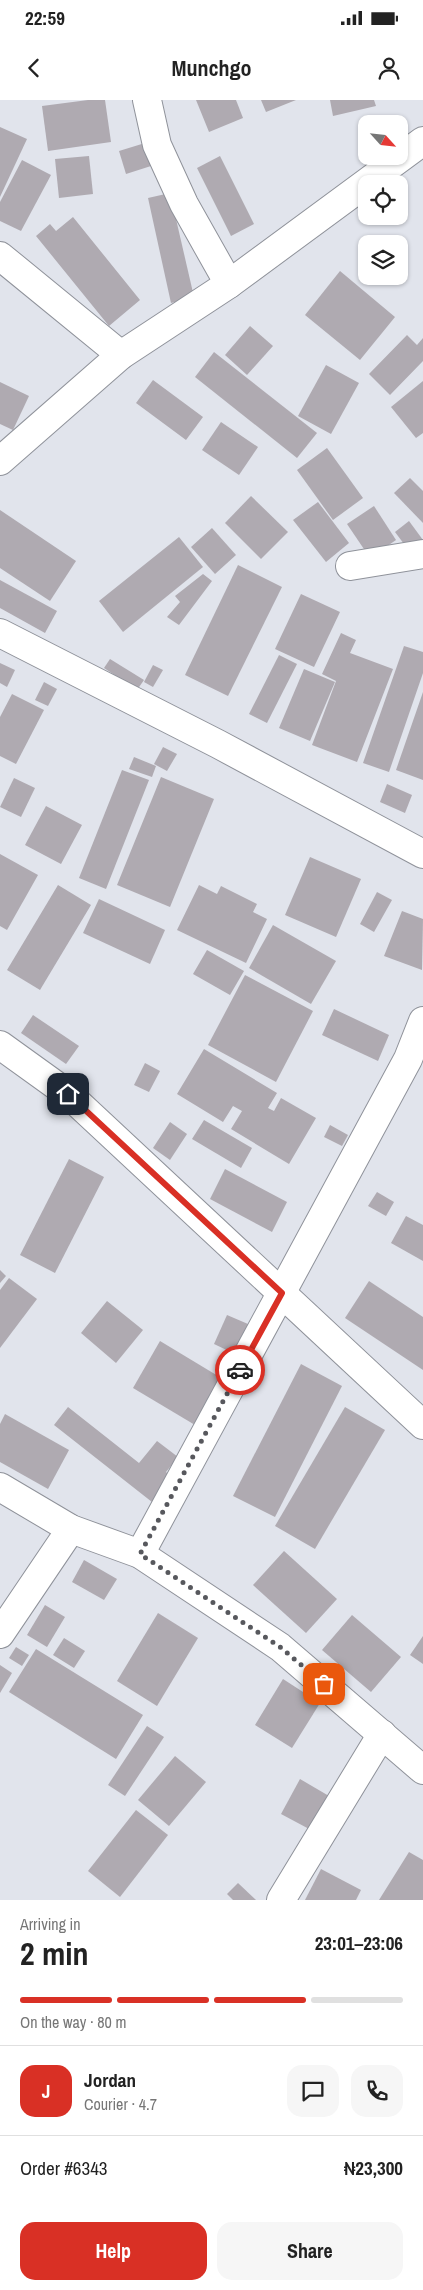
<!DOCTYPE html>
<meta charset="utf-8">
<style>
:root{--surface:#fff;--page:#f6f6f6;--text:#222;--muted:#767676;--line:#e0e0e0;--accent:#d93025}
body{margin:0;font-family:"Archivo Narrow",sans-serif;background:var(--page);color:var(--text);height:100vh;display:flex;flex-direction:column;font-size:19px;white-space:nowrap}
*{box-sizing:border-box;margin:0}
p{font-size:16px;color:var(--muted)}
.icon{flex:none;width:28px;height:28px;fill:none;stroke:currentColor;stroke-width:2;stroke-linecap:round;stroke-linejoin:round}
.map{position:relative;height:1800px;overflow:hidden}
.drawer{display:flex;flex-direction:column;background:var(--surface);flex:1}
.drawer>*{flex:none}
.needle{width:32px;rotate:117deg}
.fabs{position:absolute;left:358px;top:15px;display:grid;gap:10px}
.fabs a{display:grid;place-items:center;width:50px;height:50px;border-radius:10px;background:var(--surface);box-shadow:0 1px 4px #0004;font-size:25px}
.pin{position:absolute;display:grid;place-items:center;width:42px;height:42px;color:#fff;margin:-21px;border-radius:10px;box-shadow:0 2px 8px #0006}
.courier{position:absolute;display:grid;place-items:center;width:50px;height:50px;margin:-25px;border:4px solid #d93025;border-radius:50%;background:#fff;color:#222;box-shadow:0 1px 6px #0007}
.headline em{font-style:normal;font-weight:800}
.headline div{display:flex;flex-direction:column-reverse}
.headline{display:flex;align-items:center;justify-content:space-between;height:85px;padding:0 20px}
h1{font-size:32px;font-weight:800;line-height:38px}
.bar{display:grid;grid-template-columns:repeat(4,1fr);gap:8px 5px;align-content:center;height:60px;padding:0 20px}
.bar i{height:6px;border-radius:4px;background:var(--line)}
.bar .active{background:var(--accent)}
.bar p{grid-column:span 4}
.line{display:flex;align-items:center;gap:12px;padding:0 20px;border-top:1px solid var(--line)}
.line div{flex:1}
.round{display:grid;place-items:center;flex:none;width:52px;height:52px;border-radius:15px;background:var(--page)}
.button{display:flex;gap:10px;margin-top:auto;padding:10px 20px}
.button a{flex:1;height:58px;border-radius:15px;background:var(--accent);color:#fff;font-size:20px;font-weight:800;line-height:58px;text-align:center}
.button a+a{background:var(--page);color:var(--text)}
.status{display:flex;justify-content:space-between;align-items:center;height:35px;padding:0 25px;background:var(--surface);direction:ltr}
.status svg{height:14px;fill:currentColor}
header{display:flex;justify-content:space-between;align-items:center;height:65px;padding:0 20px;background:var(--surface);font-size:22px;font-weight:800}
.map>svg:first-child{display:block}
</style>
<div class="status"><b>22:59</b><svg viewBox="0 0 49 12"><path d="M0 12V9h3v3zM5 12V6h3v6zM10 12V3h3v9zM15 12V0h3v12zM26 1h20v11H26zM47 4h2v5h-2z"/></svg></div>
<header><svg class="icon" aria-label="back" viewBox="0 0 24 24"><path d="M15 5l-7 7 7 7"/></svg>Munchgo<svg class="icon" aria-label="person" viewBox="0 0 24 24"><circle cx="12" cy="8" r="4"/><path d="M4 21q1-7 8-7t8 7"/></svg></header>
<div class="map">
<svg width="423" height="1800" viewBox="0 0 423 1800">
<rect width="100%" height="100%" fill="#e1e4ec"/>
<g fill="#afaab1">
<polygon points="88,0 105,0 111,42 48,51 42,6"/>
<polygon points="196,0 236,0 243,18 209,32"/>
<polygon points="261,0 296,0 266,12"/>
<polygon points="330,0 374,0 376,6 333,16"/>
<polygon points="0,27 27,39 0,97"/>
<polygon points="145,43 151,66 126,74 119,51"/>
<polygon points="89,56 93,94 59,98 55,59"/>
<polygon points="220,56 254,124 231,136 197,68"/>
<polygon points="22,60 51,75 21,131 0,121 0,102"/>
<polygon points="170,93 194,197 171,203 148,98"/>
<polygon points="73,117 140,200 109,226 36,136 50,124 56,131"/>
<polygon points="340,171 395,217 360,260 305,215"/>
<polygon points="250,226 273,246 247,275 225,255"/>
<polygon points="407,235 417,245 423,238 423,261 390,295 369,274"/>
<polygon points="214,252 317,333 297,358 195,277"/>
<polygon points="326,265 359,283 331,334 298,316"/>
<polygon points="153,280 203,317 186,340 136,303"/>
<polygon points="423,281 423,333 416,338 391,307"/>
<polygon points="0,282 29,296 13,330 0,324"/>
<polygon points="221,322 258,347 239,375 202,350"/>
<polygon points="327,348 363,398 333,420 297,370"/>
<polygon points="410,378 423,391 423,423 394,393"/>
<polygon points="251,396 288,432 261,459 225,423"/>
<polygon points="318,402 349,443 326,462 293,420"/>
<polygon points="374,406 396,440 370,458 347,424"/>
<polygon points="0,410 76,461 50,501 0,468"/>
<polygon points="409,421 423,440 423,443 410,452 395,432"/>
<polygon points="212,428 236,455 215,474 191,447"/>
<polygon points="179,437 203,467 123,532 99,501"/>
<polygon points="238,465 282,487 228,596 185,575"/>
<polygon points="203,474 212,481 179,525 167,517 180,502 175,496"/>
<polygon points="0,480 57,511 45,533 0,508"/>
<polygon points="301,494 340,512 314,567 275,549"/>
<polygon points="341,533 356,540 350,553 393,569 357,662 312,645 336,581 322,574"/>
<polygon points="404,546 423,552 423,573 389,672 363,663"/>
<polygon points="279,555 297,564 267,623 249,614"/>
<polygon points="110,559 144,580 137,590 104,568"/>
<polygon points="0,563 15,570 7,587 0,583"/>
<polygon points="153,565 163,570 153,587 144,582"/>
<polygon points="304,569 335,582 310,641 279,628"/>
<polygon points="44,582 57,589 48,606 35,600"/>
<polygon points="423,592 423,680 396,670"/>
<polygon points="12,594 44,610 16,664 0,656 0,617"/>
<polygon points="163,647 177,654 167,671 154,664"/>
<polygon points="134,657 156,666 152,677 129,669"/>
<polygon points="122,670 149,680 106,789 79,778"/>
<polygon points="161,677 214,699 170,807 117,785"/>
<polygon points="14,678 35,688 21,717 0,707"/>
<polygon points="387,684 412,695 405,713 380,702"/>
<polygon points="46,706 82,725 61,764 25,745"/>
<polygon points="0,754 38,775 7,830 0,826"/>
<polygon points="310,757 361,779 336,837 285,815"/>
<polygon points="58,785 91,805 40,890 7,870"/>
<polygon points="199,785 217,794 221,786 257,804 253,812 267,819 246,863 177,830"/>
<polygon points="377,792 392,800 374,832 360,824"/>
<polygon points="99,799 165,830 150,864 83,833"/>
<polygon points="402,811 423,819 422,870 384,856"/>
<polygon points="273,825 336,861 311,904 249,868"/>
<polygon points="207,850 244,871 230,895 193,874"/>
<polygon points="245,875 313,911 276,982 208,945"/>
<polygon points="334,909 389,935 378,961 322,935"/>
<polygon points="33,915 79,946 66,964 21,933"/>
<polygon points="204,949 277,993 268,1008 274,1011 281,998 316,1018 289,1064 231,1029 242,1011 233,1006 223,1022 177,994"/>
<polygon points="145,963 160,971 149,992 134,985"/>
<polygon points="204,1020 252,1048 241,1068 192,1039"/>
<polygon points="170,1022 187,1034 170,1060 153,1048"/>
<polygon points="330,1025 348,1035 342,1046 324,1037"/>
<polygon points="69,1059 104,1077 55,1173 20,1155"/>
<polygon points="225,1069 287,1102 272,1132 210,1099"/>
<polygon points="377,1092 394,1102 386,1116 368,1106"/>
<polygon points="406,1116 423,1125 423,1161 391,1143"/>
<polygon points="0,1170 6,1176 0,1183"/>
<polygon points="9,1178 37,1199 0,1248 0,1190"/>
<polygon points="369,1181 423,1217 423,1270 345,1218"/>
<polygon points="107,1201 143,1230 116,1263 81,1233"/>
<polygon points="227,1215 248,1224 235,1254 214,1244"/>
<polygon points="160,1241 223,1279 195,1325 133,1288"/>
<polygon points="301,1264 342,1286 275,1417 233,1396"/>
<polygon points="68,1307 139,1363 157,1341 178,1357 166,1372 171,1377 152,1402 54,1325"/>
<polygon points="345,1307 385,1330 315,1449 275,1426"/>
<polygon points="5,1314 69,1350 48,1389 0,1362 0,1324"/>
<polygon points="284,1451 337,1499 306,1533 253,1485"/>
<polygon points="84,1460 117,1479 104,1500 72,1482"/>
<polygon points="45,1505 65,1517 47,1547 27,1535"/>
<polygon points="158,1513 198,1538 157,1606 117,1581"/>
<polygon points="352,1515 401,1557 371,1592 322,1550"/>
<polygon points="423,1536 423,1564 410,1555"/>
<polygon points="64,1538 85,1551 74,1568 53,1555"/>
<polygon points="16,1547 29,1555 22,1566 9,1558"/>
<polygon points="36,1549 143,1615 116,1659 9,1592"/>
<polygon points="0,1565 12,1573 0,1593"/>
<polygon points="283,1579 320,1603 292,1648 255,1625"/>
<polygon points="147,1626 164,1637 125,1696 108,1685"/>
<polygon points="175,1656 206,1682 169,1726 138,1700"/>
<polygon points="300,1679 329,1696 311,1730 281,1714"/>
<polygon points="136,1710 168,1735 120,1797 88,1771"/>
<polygon points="409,1752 423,1760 423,1800 379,1800"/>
<polygon points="321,1769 361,1790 356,1800 305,1800"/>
<polygon points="238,1783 256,1800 233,1800 227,1794"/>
</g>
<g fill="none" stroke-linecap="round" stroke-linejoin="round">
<defs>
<g id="minor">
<polyline points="147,0 157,45 184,104 229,184"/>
<polyline points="0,156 121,255"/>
<polyline points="0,361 121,255 229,184 423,41"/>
<polyline points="350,466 423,454"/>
<polyline points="0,533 218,644 423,754"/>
<polyline points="0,945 68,994 423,1325"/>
<polyline points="0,1387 71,1429 140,1454 280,1547 423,1670"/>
<polyline points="140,1454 408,959 423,921"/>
<polyline points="0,1534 71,1429"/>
<polyline points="281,1800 382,1634"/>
</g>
</defs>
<use href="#minor" stroke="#8f929a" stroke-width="30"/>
<use href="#minor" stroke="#fff" stroke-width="28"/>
</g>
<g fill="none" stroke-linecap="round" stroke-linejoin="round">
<polyline stroke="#57585d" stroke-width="5" stroke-dasharray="0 9" points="240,1270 140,1454 280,1547 324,1584"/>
<polyline stroke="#d93025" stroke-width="6" points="68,994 282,1193 240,1270"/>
</g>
</svg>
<div class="fabs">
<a><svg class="needle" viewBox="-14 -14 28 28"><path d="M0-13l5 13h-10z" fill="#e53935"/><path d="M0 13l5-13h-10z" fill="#767676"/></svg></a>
<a><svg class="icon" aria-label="locate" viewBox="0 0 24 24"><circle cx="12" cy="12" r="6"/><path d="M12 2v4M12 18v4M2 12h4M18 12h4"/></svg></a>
<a><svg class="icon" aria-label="layers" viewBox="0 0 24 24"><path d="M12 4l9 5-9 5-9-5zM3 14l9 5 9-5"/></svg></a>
</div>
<div class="pin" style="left:324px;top:1584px;background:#ea580c"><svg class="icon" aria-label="bag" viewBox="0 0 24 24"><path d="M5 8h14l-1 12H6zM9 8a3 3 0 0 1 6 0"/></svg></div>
<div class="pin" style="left:68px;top:994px;background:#1f2937"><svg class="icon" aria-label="home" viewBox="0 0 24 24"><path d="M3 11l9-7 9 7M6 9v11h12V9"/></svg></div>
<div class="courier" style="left:240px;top:1270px"><svg class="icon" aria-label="car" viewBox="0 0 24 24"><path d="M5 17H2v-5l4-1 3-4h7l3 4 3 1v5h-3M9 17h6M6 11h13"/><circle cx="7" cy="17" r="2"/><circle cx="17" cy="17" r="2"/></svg></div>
</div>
<section class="drawer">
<div class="headline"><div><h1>2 min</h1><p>Arriving in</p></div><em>23:01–23:06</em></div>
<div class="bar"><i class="active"></i><i class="active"></i><i class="active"></i><i></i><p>On the way · 80 m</p></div>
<div class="line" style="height:90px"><b class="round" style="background:var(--accent);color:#fff">J</b><div><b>Jordan</b><p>Courier · 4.7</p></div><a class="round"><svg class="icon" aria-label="chat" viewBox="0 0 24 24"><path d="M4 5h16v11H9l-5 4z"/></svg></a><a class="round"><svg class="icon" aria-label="phone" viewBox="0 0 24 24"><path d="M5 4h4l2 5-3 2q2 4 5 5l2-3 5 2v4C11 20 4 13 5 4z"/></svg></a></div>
<div class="line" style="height:65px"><div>Order #6343</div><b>₦23,300</b></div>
<div class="button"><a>Help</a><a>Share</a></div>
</section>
